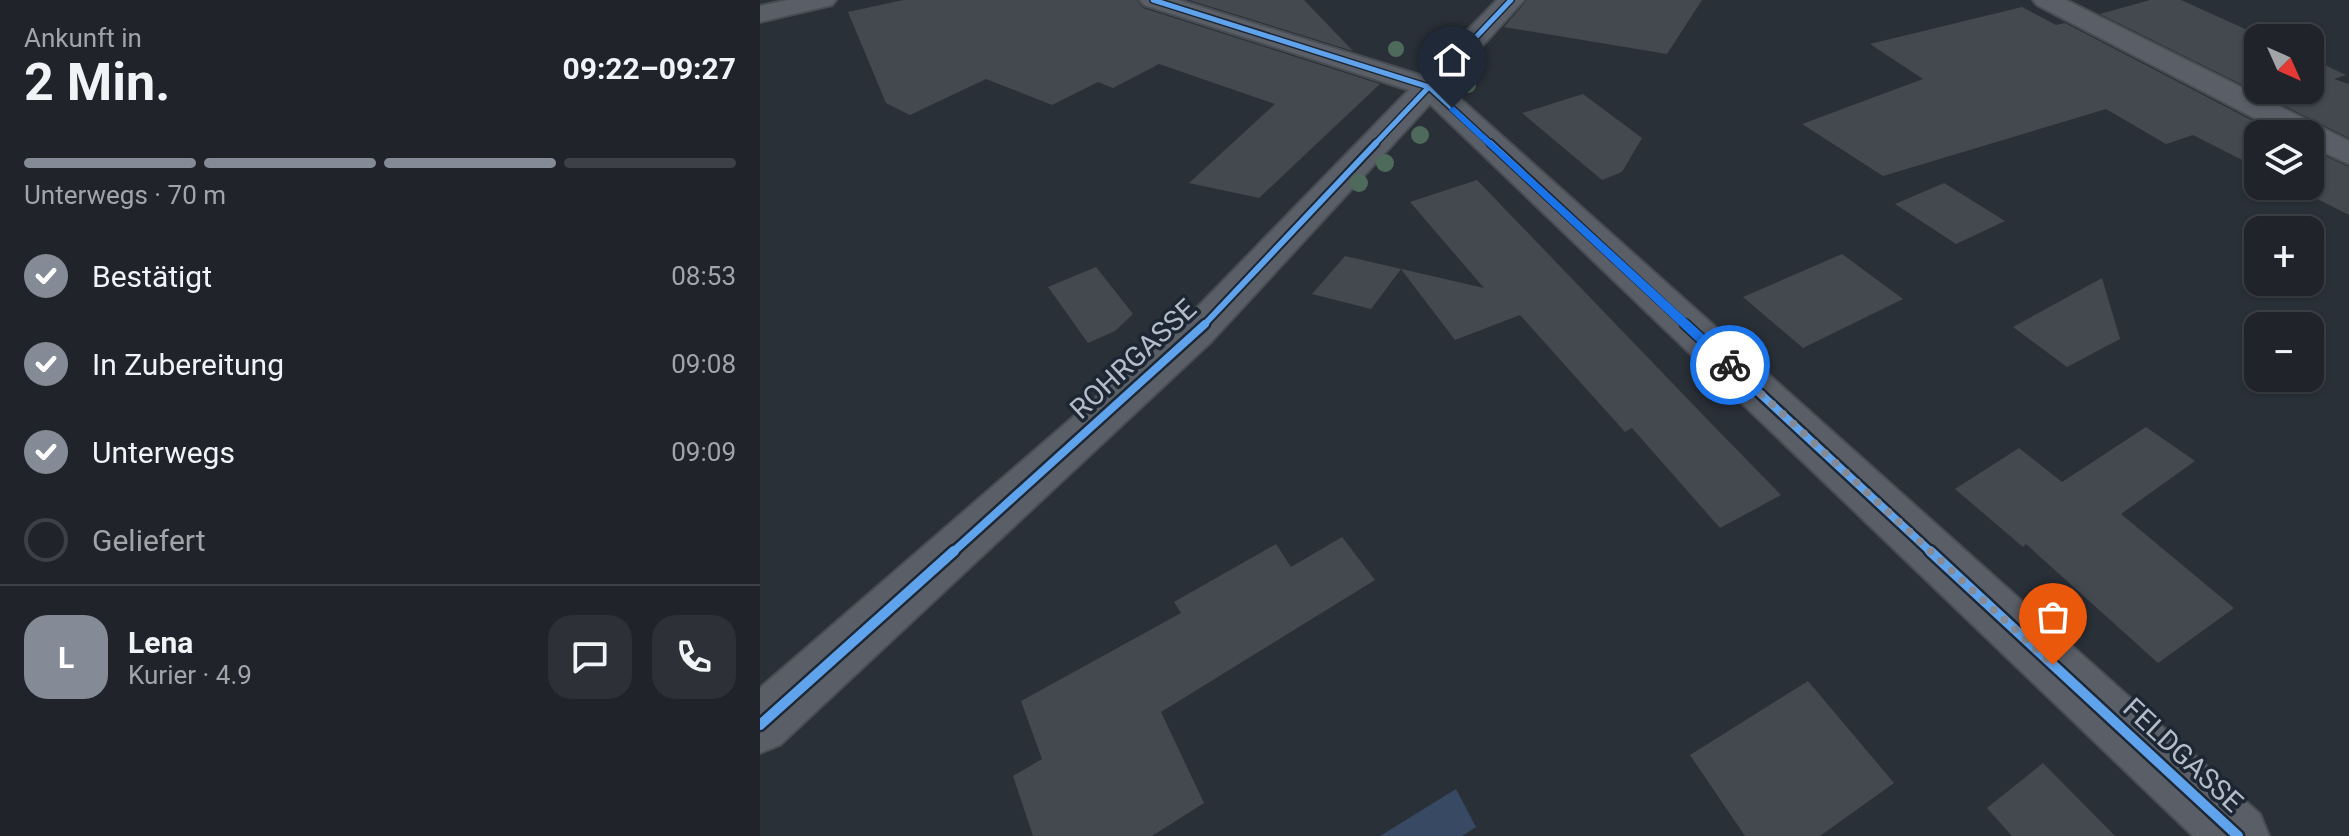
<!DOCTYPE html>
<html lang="de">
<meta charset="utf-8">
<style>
:root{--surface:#20242a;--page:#2d3036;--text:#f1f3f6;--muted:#a2a4a8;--line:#3d4147;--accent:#848b96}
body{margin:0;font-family:Roboto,sans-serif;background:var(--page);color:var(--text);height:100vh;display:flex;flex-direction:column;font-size:30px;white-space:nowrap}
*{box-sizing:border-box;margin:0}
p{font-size:26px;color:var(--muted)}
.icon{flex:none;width:44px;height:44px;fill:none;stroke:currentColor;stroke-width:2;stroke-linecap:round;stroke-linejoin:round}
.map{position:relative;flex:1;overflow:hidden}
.side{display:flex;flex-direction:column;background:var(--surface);width:760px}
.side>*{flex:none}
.needle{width:52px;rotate:135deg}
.buttons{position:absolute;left:1484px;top:24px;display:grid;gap:16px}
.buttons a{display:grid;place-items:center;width:80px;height:80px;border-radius:16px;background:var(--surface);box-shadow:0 2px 6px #0004,0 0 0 2px var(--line);font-size:40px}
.pin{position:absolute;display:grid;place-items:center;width:68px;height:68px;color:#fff;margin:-82px -34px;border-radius:50% 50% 50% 0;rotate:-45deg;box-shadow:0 0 8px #0007}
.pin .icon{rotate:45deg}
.courier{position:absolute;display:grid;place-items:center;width:80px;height:80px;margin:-40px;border:6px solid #1a73e8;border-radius:50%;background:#fff;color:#222;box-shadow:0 2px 10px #0007}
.headline em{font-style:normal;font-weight:700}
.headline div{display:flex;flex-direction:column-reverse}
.headline{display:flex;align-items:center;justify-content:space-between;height:136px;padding:0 24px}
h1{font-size:52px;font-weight:700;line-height:60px}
.bar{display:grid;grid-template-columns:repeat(4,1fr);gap:12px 8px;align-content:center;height:96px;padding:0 24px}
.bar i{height:10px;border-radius:6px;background:var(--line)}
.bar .active{background:var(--accent)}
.bar p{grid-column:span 4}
.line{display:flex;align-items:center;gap:20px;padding:0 24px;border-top:2px solid var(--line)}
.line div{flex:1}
.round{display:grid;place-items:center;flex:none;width:84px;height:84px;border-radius:24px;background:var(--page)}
ol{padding:0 24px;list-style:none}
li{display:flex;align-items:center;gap:24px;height:88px}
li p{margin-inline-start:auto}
li .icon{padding:8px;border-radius:50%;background:var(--accent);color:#fff;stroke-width:4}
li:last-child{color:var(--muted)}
li i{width:44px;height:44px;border:4px solid var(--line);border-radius:50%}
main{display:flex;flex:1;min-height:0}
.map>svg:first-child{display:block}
</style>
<main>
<section class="side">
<div class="headline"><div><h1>2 Min.</h1><p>Ankunft in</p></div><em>09:22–09:27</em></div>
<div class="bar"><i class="active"></i><i class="active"></i><i class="active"></i><i></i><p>Unterwegs · 70 m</p></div>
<ol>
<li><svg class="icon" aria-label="check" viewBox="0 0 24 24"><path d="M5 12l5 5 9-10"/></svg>Bestätigt<p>08:53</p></li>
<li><svg class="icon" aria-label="check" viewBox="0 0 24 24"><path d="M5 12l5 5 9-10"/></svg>In Zubereitung<p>09:08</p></li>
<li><svg class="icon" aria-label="check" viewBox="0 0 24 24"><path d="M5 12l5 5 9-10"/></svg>Unterwegs<p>09:09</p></li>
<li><i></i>Geliefert</li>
</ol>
<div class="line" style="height:144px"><b class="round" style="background:var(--accent);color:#fff">L</b><div><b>Lena</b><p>Kurier · 4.9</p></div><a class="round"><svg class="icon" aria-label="chat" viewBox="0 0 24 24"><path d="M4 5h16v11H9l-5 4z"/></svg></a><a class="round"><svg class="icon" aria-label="phone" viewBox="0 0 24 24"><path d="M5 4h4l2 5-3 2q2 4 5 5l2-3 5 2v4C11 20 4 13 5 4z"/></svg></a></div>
</section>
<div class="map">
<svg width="1589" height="836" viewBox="0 0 1589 836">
<rect width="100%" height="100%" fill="#2a3038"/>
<polygon fill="#384963" points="696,789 716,827 702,836 620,836"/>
<g fill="#444950">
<polygon points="143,0 377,0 383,8 620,84 499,198 429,183 515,104 399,64 353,88 338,82 292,105 226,79 150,115 126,103 88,12"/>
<polygon points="429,0 544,0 593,51"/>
<polygon points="767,0 942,0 907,54 744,27"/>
<polygon points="1390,0 1421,0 1505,38 1498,38 1498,90 1550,90 1550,58 1586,75 1574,79 1589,84 1589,138 1340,14"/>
<polygon points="1262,7 1296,25 1305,23 1518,134 1498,134 1498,168 1433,135 1406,144 1346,109 1123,176 1042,124 1163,79 1110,44"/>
<polygon points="823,94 882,138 862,172 842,180 762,113"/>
<polygon points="1550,149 1589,167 1589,215 1532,186 1550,186"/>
<polygon points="717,180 945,417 1021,495 960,528 872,428 865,432 760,315 695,340 641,269 611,309 552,294 585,256 724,288 650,202"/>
<polygon points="1184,183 1245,221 1196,244 1135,204"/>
<polygon points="1082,254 1143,299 1043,348 983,297"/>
<polygon points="336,267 373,314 355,331 328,343 288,287"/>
<polygon points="1342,278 1360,339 1307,367 1253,327"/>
<polygon points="1386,427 1435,461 1361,514 1474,608 1398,663 1266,544 1263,547 1195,489 1259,448 1302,482"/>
<polygon points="582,537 615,580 401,712 444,803 392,836 273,836 253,776 282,759 261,701 421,613 414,602 516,544 531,567"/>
<polygon points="1048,681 1134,783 1060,836 985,836 930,755"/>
<polygon points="1283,763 1355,836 1252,836 1227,808"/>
</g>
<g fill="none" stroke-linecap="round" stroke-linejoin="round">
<defs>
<g id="minor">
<polygon points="28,0 76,0 72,5 0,22 0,6"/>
<polygon points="380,0 419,0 663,76 737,0 764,0 686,86 1500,814 1509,836 1433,836 670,104 451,342 20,745 0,753 0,688 423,322 649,90 384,5"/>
<polygon points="1273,0 1306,0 1589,141 1589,164 1550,146 1550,134 1525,134 1277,5"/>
</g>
</defs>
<use href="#minor" stroke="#484c53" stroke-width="4"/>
<use href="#minor" fill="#5a5e66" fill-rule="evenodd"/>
<defs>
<g id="cycleway-far3">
<polyline points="393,0 669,87 732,145"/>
<polyline points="614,145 751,0"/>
</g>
<g id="cycleway-far2">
<polyline points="730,143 927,326"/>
<polyline points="443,326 616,143"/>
</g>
<g id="cycleway-far1">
<polyline points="925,324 1172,553"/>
<polyline points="192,553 445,324"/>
</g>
<g id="cycleway">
<polyline points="1170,551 1478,836"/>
<polyline points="0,725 194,551"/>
</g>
</defs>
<use href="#cycleway-far3" stroke="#1d2633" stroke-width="8"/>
<use href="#cycleway-far2" stroke="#1d2633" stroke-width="10"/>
<use href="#cycleway-far1" stroke="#1d2633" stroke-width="13"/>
<use href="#cycleway" stroke="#1d2633" stroke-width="15"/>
<use href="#cycleway-far3" stroke="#60a3ed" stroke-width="5"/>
<use href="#cycleway-far2" stroke="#60a3ed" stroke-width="6"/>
<use href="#cycleway-far1" stroke="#60a3ed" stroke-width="8"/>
<use href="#cycleway" stroke="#60a3ed" stroke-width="10"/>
</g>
<g fill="#4e6a5a">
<circle cx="636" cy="49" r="8"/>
<circle cx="669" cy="49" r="8"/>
<circle cx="708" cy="85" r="8"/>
<circle cx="660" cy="135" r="9"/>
<circle cx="625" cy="163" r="9"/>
<circle cx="599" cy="183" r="9"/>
</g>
<polygon fill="#1a73e8" points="692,105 974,362 974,368 965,368 689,110"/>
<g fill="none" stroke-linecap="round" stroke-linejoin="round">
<polyline stroke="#848b96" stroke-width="8" stroke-dasharray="0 14.4" points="970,365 1293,665"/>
</g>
<g text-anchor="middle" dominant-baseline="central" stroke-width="7" stroke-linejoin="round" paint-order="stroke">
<g font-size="28" fill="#b4bcc9" stroke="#1d2633">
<text transform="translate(373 359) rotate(-43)">ROHRGASSE</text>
<text transform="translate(1423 755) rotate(43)">FELDGASSE</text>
</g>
</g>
</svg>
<div class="buttons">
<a><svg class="needle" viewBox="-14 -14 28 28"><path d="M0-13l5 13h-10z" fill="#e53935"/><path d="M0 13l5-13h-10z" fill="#a2a4a8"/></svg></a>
<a><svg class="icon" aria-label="layers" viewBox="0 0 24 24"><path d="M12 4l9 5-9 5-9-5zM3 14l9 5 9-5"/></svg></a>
<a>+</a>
<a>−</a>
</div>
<div class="pin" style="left:1293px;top:665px;background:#ea580c"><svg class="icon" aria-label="bag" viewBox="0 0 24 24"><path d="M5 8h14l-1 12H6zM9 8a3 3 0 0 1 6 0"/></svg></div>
<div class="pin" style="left:692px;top:108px;background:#1f2937"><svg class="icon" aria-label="home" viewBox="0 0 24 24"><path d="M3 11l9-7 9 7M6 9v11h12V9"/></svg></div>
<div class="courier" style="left:970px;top:365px"><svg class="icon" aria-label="bike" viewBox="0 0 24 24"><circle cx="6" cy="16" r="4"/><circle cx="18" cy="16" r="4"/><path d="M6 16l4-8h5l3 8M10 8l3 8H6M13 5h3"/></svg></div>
</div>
</main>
